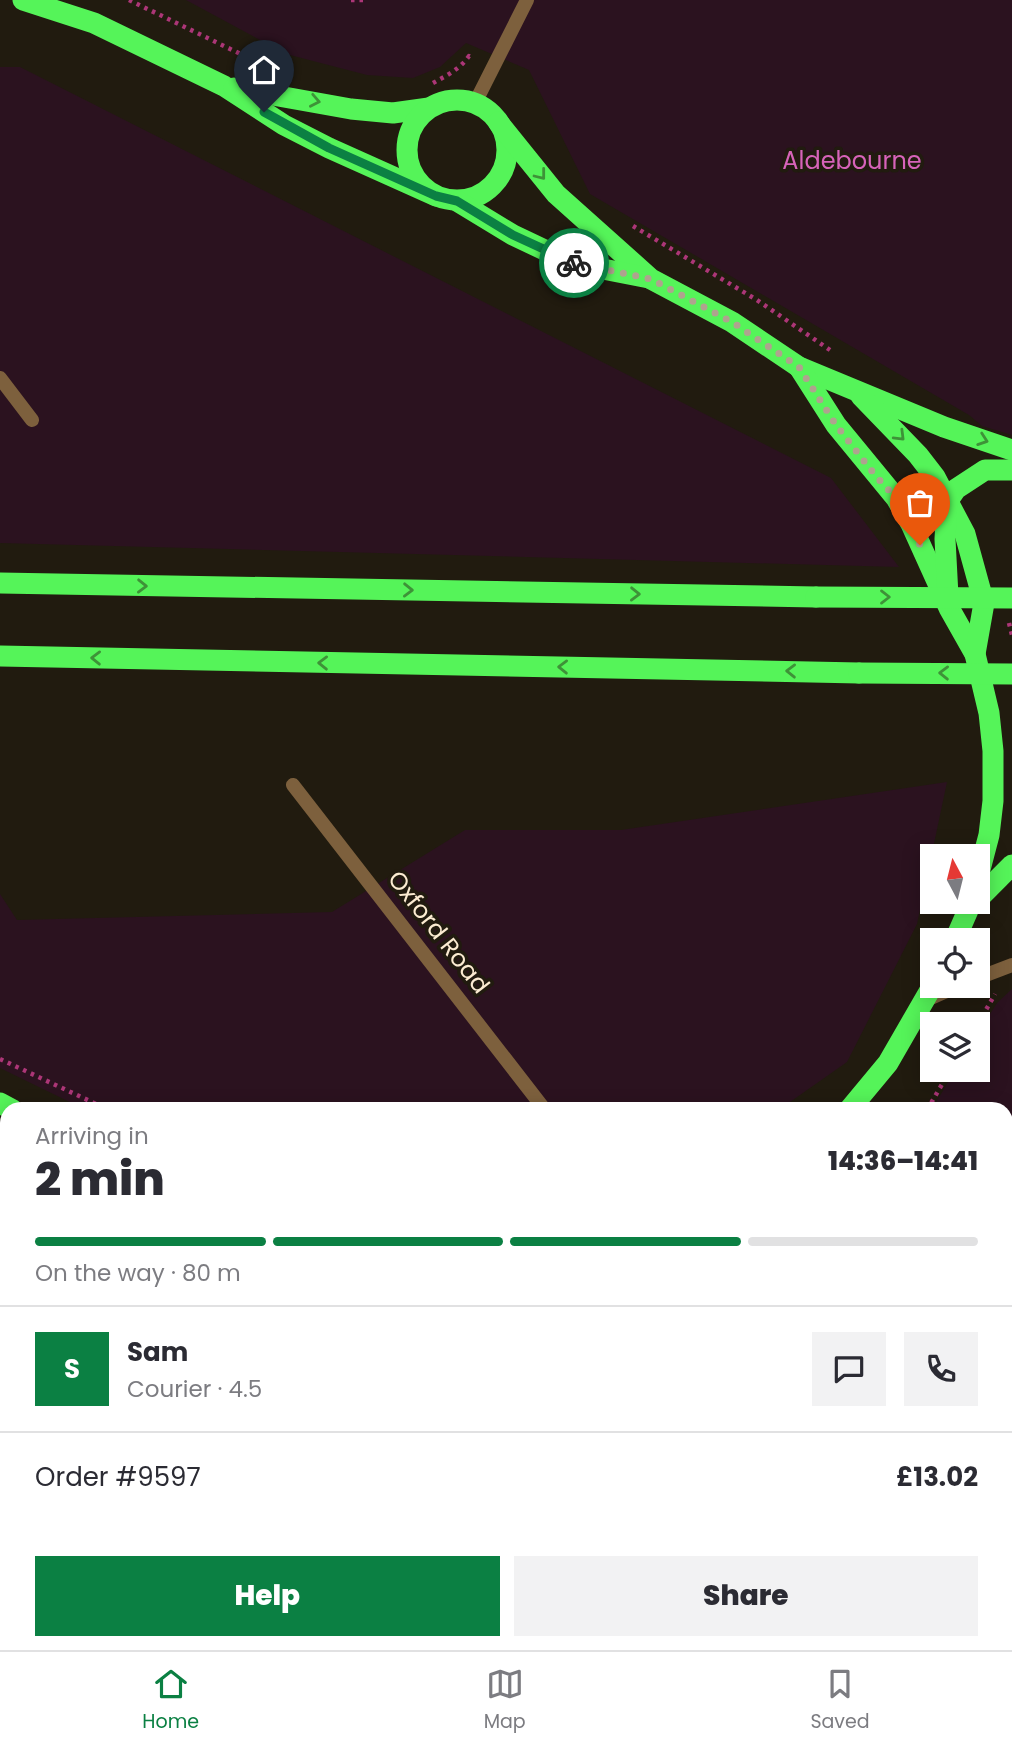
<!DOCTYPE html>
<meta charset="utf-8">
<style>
:root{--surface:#fff;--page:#f2f2f3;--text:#2b2b33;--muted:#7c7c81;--line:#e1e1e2;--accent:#0b8043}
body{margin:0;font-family:Poppins,sans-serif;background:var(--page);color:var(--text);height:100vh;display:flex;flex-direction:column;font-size:26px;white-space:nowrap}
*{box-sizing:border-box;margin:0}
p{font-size:23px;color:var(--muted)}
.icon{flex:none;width:38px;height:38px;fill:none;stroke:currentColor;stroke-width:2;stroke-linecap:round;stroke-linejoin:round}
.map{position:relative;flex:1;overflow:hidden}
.panel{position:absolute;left:0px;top:1102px;width:1013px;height:548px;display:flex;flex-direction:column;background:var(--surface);border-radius:21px 21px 0 0;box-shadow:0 4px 18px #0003}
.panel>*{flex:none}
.needle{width:46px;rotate:353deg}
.buttons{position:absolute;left:920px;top:844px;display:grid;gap:14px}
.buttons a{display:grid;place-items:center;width:70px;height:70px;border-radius:0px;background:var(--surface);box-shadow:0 4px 18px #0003;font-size:35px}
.pin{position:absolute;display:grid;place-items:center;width:60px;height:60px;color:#fff;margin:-72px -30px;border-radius:50% 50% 50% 0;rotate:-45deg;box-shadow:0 0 7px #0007}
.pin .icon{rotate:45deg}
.courier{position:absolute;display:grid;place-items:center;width:70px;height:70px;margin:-35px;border:5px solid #0b8043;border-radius:50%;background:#fff;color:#222;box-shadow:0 2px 9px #0007}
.head em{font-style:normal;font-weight:800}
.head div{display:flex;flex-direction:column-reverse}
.head{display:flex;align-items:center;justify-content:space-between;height:119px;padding:0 35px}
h1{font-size:46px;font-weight:800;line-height:52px}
.bar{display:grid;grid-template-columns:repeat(4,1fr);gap:10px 7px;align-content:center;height:84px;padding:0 35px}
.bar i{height:9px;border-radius:5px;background:var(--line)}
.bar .selected{background:var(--accent)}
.bar p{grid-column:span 4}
.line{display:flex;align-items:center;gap:18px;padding:0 35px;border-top:2px solid var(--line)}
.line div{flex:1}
.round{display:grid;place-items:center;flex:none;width:74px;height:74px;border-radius:0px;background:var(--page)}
.primary-button{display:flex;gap:14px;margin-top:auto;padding:14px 35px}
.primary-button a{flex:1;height:80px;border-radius:0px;background:var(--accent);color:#fff;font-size:28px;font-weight:800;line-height:80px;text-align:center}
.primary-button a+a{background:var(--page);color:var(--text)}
.menu{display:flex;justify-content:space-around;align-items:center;height:98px;border-top:2px solid var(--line);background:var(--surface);font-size:19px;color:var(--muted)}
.menu a{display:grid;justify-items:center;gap:4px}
.menu .selected{color:var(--accent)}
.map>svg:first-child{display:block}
</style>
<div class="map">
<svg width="1012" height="1650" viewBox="0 0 1012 1650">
<rect width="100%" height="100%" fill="#211b0f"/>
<g fill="#2b121f">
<polygon points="186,0 1012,0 1012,435 982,426 969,415 590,194 529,70 466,43 440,67 413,78 367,75 286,54"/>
<polygon points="0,67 20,67 831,478 899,567 0,543"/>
<polygon points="947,782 917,924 847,1062 780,1109 84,1109 0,1068 0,894 17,920 332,912 465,830 621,830"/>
<polygon points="1012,989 1012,1137 1006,1146 1006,1110 932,1109 956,1069 978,1069 978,1033 997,1003"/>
</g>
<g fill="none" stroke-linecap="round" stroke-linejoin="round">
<g stroke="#ac3677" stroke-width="4.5" stroke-dasharray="3.5 5" stroke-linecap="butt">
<polyline points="129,0 253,60 278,68"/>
<polyline points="351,0 367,0"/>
<path d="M433 83C446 76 460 69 469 56L473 59"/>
<polyline points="633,226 757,300 830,350"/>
<polyline points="1009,623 1012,635"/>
<polyline points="978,1024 995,994"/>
<polyline points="0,1059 109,1110"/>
<polyline points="927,1110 951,1069"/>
<polyline points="909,1643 915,1650"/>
</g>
<g stroke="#7d603d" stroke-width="14">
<polyline points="0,378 32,420"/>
<polyline points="293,785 545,1110"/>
<polyline points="978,978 1012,965"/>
<polyline points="926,1000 960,985"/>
<polyline points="1006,1222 1012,1218"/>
</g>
<g stroke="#7d603d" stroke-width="14">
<polyline points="475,103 527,0"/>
<polyline points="1006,1559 1012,1569"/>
<polyline points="1006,1633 1012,1627"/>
<polyline points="987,1650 995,1643"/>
</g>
<g stroke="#e1f560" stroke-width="18">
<polyline points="0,1443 7,1432"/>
<polyline points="0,1553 7,1540"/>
<polyline points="953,1643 959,1650"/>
</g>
<g stroke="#55f459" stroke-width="21">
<polyline points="23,0 94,23 224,86 284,125 329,148 436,196"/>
<polyline points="234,88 351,109 393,113 429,108"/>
<circle cx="457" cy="150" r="50"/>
<polyline points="498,122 556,194 651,279 732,322 799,367 944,427 1012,450"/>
<polyline points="457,201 513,235 572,263 649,278"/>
<polyline points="799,367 836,425 896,498 911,524 949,608 975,654 989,713 993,751 993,801 989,835 978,877"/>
<polyline points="861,396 918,455 935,477 965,534 984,603 975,654"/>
<polyline points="0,583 816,597"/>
<polyline points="948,596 945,539 947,502 956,489 985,470 1012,470"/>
<polyline points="0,656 859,673"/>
<polyline points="978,899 1012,865"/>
<polyline points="955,940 972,901"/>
<polyline points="0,1103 13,1110"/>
<polyline points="849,1110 888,1063 933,985"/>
</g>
<g stroke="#55f459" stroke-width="21">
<polyline points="816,597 1012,598"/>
<polyline points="859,673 1012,674"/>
</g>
</g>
<defs><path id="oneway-chevron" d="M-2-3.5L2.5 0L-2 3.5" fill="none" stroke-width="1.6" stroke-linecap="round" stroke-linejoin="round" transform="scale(1.75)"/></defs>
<g stroke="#3e9238">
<use href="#oneway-chevron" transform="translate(315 101) rotate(11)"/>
<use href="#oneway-chevron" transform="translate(541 175) rotate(52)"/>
<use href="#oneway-chevron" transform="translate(900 436) rotate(45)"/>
<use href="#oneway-chevron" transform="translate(983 440) rotate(19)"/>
<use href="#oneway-chevron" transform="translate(142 586) rotate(1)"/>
<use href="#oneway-chevron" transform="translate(408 590) rotate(1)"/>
<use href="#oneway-chevron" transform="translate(635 594) rotate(1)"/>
<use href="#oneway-chevron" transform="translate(885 597)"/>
<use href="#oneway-chevron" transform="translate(96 658) rotate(-179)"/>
<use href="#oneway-chevron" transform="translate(323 663) rotate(-179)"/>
<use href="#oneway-chevron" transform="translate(563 667) rotate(-179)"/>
<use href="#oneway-chevron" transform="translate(791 671) rotate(-179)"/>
<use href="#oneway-chevron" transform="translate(944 673) rotate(-179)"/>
</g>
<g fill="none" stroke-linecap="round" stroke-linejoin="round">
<polyline stroke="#afa38e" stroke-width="7" stroke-dasharray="0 12.6" points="574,263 651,279 732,322 799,367 836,425 875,475 896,498 920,545"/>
<polyline stroke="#0b8043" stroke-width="9" points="264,112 329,148 436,196 457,201 513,235 574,263"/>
</g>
<g text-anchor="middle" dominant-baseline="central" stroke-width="7" stroke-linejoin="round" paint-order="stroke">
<g font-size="24" fill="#d763b9" stroke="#211b0f">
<text x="852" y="160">Aldebourne</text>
</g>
<g font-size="24" fill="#fcecd2" stroke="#211b0f">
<text transform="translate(439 932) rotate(52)">Oxford Road</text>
</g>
</g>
</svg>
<div class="buttons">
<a><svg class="needle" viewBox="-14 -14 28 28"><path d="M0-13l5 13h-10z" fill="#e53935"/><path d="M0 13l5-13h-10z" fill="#7c7c81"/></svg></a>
<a><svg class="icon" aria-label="locate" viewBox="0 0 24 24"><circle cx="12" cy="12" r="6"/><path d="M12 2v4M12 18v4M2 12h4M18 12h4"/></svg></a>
<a><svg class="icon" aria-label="layers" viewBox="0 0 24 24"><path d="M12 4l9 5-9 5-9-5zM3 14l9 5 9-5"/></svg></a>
</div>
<div class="pin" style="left:920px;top:545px;background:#ea580c"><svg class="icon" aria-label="bag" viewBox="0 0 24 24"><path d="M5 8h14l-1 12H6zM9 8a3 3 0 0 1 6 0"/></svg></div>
<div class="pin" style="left:264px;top:112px;background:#1f2937"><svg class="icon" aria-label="home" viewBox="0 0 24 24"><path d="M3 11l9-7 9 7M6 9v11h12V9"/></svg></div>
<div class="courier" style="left:574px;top:263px"><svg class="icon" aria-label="bike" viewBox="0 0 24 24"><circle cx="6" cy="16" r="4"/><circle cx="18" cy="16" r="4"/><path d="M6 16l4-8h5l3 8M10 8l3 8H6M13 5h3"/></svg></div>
<section class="panel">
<div class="head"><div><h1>2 min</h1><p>Arriving in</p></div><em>14:36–14:41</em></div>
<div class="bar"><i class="selected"></i><i class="selected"></i><i class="selected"></i><i></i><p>On the way · 80 m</p></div>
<div class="line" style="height:126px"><b class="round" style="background:var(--accent);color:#fff">S</b><div><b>Sam</b><p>Courier · 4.5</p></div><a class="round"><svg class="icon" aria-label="chat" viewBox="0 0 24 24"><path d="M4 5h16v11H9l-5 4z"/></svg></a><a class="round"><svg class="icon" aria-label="phone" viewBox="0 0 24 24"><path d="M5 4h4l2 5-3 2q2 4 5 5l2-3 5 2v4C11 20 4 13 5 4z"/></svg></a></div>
<div class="line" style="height:91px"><div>Order #9597</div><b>£13.02</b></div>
<div class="primary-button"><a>Help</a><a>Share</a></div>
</section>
</div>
<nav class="menu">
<a class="selected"><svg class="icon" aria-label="home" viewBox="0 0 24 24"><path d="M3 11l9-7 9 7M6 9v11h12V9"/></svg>Home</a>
<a><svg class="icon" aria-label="map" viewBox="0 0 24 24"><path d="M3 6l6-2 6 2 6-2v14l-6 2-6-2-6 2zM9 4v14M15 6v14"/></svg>Map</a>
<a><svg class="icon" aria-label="saved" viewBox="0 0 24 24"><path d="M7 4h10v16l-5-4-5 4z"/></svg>Saved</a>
</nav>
